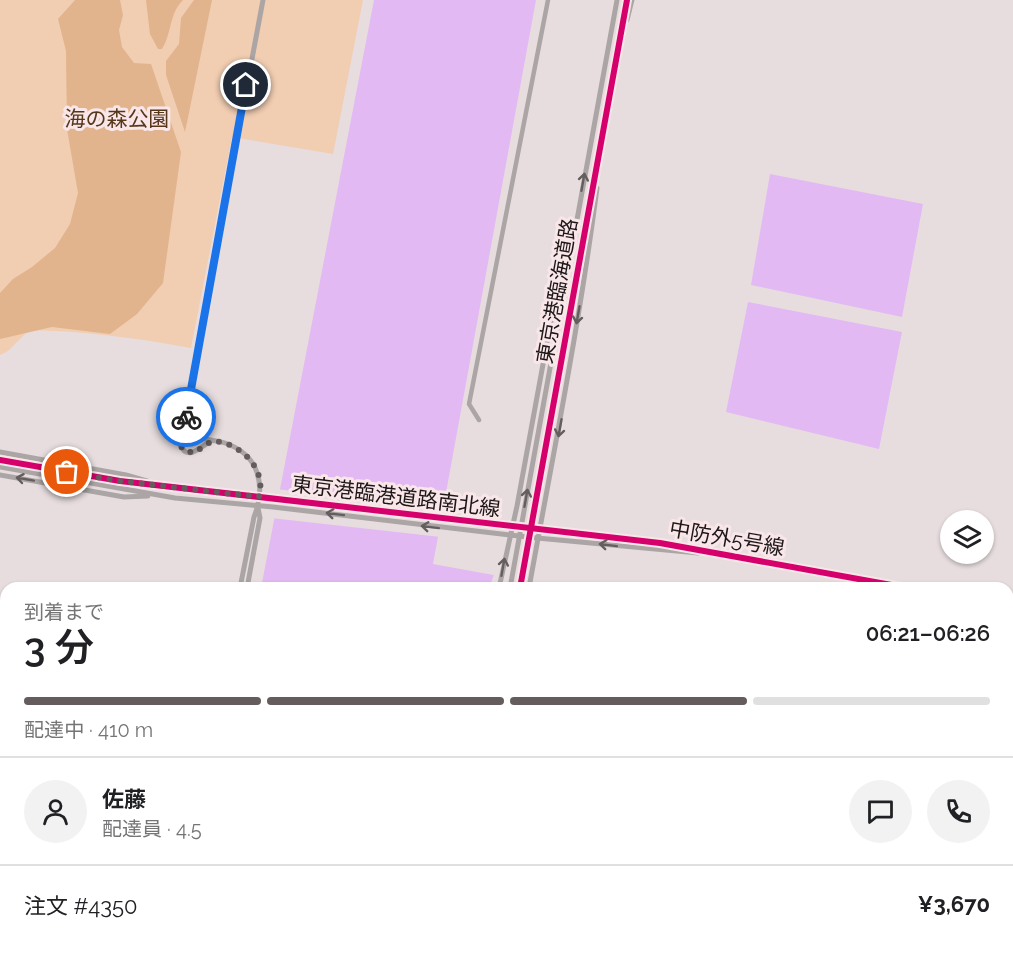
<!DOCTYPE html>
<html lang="ja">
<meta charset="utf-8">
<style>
:root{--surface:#fff;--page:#f2f2f2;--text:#202124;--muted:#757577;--line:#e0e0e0;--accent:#645c5d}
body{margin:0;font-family:Raleway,"Noto Sans JP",sans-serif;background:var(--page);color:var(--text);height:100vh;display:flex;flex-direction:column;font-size:22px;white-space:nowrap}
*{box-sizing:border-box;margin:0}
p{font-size:20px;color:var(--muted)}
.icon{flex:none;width:33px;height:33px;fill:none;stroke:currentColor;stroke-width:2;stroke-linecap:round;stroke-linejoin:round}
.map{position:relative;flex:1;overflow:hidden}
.panel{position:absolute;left:0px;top:582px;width:1014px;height:374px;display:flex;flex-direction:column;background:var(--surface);border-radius:18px 18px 0 0;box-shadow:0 2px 4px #0004}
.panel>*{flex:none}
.fabs{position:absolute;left:940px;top:510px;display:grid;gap:12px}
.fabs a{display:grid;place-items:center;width:54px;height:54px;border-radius:50%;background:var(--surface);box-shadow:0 2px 4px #0004;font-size:30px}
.pin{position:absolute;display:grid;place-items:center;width:51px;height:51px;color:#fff;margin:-26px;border:3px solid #fff;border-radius:50%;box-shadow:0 2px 6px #0007}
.courier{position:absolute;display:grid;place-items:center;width:60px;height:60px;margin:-30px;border:4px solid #1a73e8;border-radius:50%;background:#fff;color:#222;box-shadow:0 2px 8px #0007}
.overview em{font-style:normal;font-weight:600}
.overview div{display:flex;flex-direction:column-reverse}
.overview{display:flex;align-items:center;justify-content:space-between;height:102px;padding:0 24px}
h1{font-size:39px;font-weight:600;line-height:45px}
.bar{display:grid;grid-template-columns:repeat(4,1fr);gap:9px 6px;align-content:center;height:72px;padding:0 24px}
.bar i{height:8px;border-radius:4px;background:var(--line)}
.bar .on{background:var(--accent)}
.bar p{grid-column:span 4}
.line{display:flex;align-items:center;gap:15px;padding:0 24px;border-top:2px solid var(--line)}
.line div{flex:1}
.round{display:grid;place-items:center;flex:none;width:63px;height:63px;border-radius:32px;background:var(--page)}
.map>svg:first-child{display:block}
</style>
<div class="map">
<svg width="1013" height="955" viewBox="0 0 1013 955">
<rect width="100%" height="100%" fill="#e7ddde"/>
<path fill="#f1cdb2" d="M0 0H363L333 154 232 137 191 348C137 338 84 331 29 330L8 351 0 355Z"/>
<g fill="#e2b48d">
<polygon points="75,0 120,0 123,15 119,30 122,47 134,63 151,64 181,152 163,283 137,314 110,334 52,327 0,339 0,293 13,279 32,267 55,248 70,224 78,193 67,129 66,51 58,19"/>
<path d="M146 0H183C169 14 172 33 162 49H158L150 34Z"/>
<polygon points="194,0 212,0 185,132 166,75 166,61 179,44 181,18"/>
</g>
<g fill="#e3b9f4">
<polygon points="374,0 536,0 433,564 565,588 261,588"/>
<polygon points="770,174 923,204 902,317 751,285"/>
<polygon points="748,302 902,332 879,449 726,412"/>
<polygon points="195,950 362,950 361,955 194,955"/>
</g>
<g fill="#e7ddde">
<polygon points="276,489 446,509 441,537 271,518"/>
<polygon points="495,572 533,579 532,583 536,584 535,588 504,588 503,585 503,588 489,588"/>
</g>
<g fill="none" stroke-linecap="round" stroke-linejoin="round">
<g stroke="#aba6a5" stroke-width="4.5">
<polyline points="479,420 469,404 548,0"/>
<polyline points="1008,884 1013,885"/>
</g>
<g stroke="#aba6a5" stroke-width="5">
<polyline points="627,20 632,0"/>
<path d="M186 424C192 442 210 438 225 443 260 455 266 486 254 517L240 588"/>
<path d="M211 441C201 446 187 463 180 444L263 0"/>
<polyline points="0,452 126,475 147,481"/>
<polyline points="0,460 120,481 511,526"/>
<polyline points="0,467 175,498 273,507 510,535"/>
<polyline points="0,475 124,497 148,496"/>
<polyline points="540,530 660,543 908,588"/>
<polyline points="537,538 698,553"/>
<polyline points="247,588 260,518 258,508"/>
<polyline points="499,588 517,506 557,288 567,248"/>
<polyline points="510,588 617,0"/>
<polyline points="520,588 627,0"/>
<path d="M529 588C553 455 580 322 597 188"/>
<polyline points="1008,645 1013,652"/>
<polyline points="1008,854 1013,826"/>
<polyline points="0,917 6,918"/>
<polyline points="0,926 6,927"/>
<polyline points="126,950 155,955"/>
<polyline points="172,955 173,950"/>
<polyline points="181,955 181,950"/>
<polyline points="436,955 437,950"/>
<polyline points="443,955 444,950"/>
<polyline points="451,955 452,950"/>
<polyline points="459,955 460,950"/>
<polyline points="990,955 991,950"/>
</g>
<g stroke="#aba6a5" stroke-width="5">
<polyline points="511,526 540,530"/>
<polyline points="510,535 537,538"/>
</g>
<defs>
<g id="cycleway">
<polyline points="0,460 120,481 660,543 908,588"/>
<polyline points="520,588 627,0"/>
</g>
</defs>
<use href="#cycleway" stroke="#f9e6e9" stroke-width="10"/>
<use href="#cycleway" stroke="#d6006c" stroke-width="6"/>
</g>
<defs><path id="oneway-shaft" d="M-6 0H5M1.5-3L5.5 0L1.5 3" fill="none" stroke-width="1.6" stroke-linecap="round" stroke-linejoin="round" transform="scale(1.5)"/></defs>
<g stroke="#645e5e">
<use href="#oneway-shaft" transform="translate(583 182) rotate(-80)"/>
<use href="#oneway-shaft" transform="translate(578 315) rotate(100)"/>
<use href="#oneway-shaft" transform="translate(560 428) rotate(100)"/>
<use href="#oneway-shaft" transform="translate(25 479) rotate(-170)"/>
<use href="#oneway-shaft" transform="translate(526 498) rotate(-80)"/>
<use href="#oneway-shaft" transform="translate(335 514) rotate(-173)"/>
<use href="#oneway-shaft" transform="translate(430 527) rotate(-173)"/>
<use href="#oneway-shaft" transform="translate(608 545) rotate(-173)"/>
<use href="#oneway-shaft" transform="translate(503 567) rotate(-80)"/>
</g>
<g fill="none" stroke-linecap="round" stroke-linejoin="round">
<path stroke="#645c5d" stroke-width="6" stroke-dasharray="0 10.8" d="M67 472 120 481 259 497C260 492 261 487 260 482 258 460 233 441 212 441L194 453 183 450 180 444 186 417"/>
<polyline stroke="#1a73e8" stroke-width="8" points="186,417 246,85"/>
</g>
<g text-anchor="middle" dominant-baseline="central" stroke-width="6" stroke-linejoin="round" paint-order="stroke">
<g font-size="21" fill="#563719" stroke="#f9e6e9">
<text x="117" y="118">海の森公園</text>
</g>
<g font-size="21" fill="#1d1718" stroke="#f9e6e9">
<text transform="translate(557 291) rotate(-80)">東京港臨海道路</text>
<text transform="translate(396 496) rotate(7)">東京港臨港道路南北線</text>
<text transform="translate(727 538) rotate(10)">中防外5号線</text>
</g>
</g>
</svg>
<div class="fabs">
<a><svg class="icon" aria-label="layers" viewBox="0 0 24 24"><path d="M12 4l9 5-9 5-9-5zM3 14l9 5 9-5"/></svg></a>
</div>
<div class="pin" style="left:67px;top:472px;background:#ea580c"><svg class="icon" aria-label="bag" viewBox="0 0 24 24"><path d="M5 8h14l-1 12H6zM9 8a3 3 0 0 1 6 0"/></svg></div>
<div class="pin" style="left:246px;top:85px;background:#1f2937"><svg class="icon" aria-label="home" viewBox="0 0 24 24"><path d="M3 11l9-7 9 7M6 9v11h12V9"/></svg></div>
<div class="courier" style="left:186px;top:417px"><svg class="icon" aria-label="bike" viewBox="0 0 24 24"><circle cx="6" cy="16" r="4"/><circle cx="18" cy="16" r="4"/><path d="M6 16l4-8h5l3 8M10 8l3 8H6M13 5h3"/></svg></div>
<section class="panel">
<div class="overview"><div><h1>3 分</h1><p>到着まで</p></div><em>06:21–06:26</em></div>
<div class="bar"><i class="on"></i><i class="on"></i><i class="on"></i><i></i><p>配達中 · 410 m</p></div>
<div class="line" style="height:108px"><a class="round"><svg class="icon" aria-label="person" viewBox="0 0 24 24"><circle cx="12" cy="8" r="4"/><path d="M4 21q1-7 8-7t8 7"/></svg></a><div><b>佐藤</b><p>配達員 · 4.5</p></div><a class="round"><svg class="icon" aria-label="chat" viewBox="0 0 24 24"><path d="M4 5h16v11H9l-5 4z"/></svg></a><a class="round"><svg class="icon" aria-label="phone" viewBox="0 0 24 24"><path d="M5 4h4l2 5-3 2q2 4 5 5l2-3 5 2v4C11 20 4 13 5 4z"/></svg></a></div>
<div class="line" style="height:78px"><div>注文 #4350</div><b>¥3,670</b></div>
</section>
</div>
